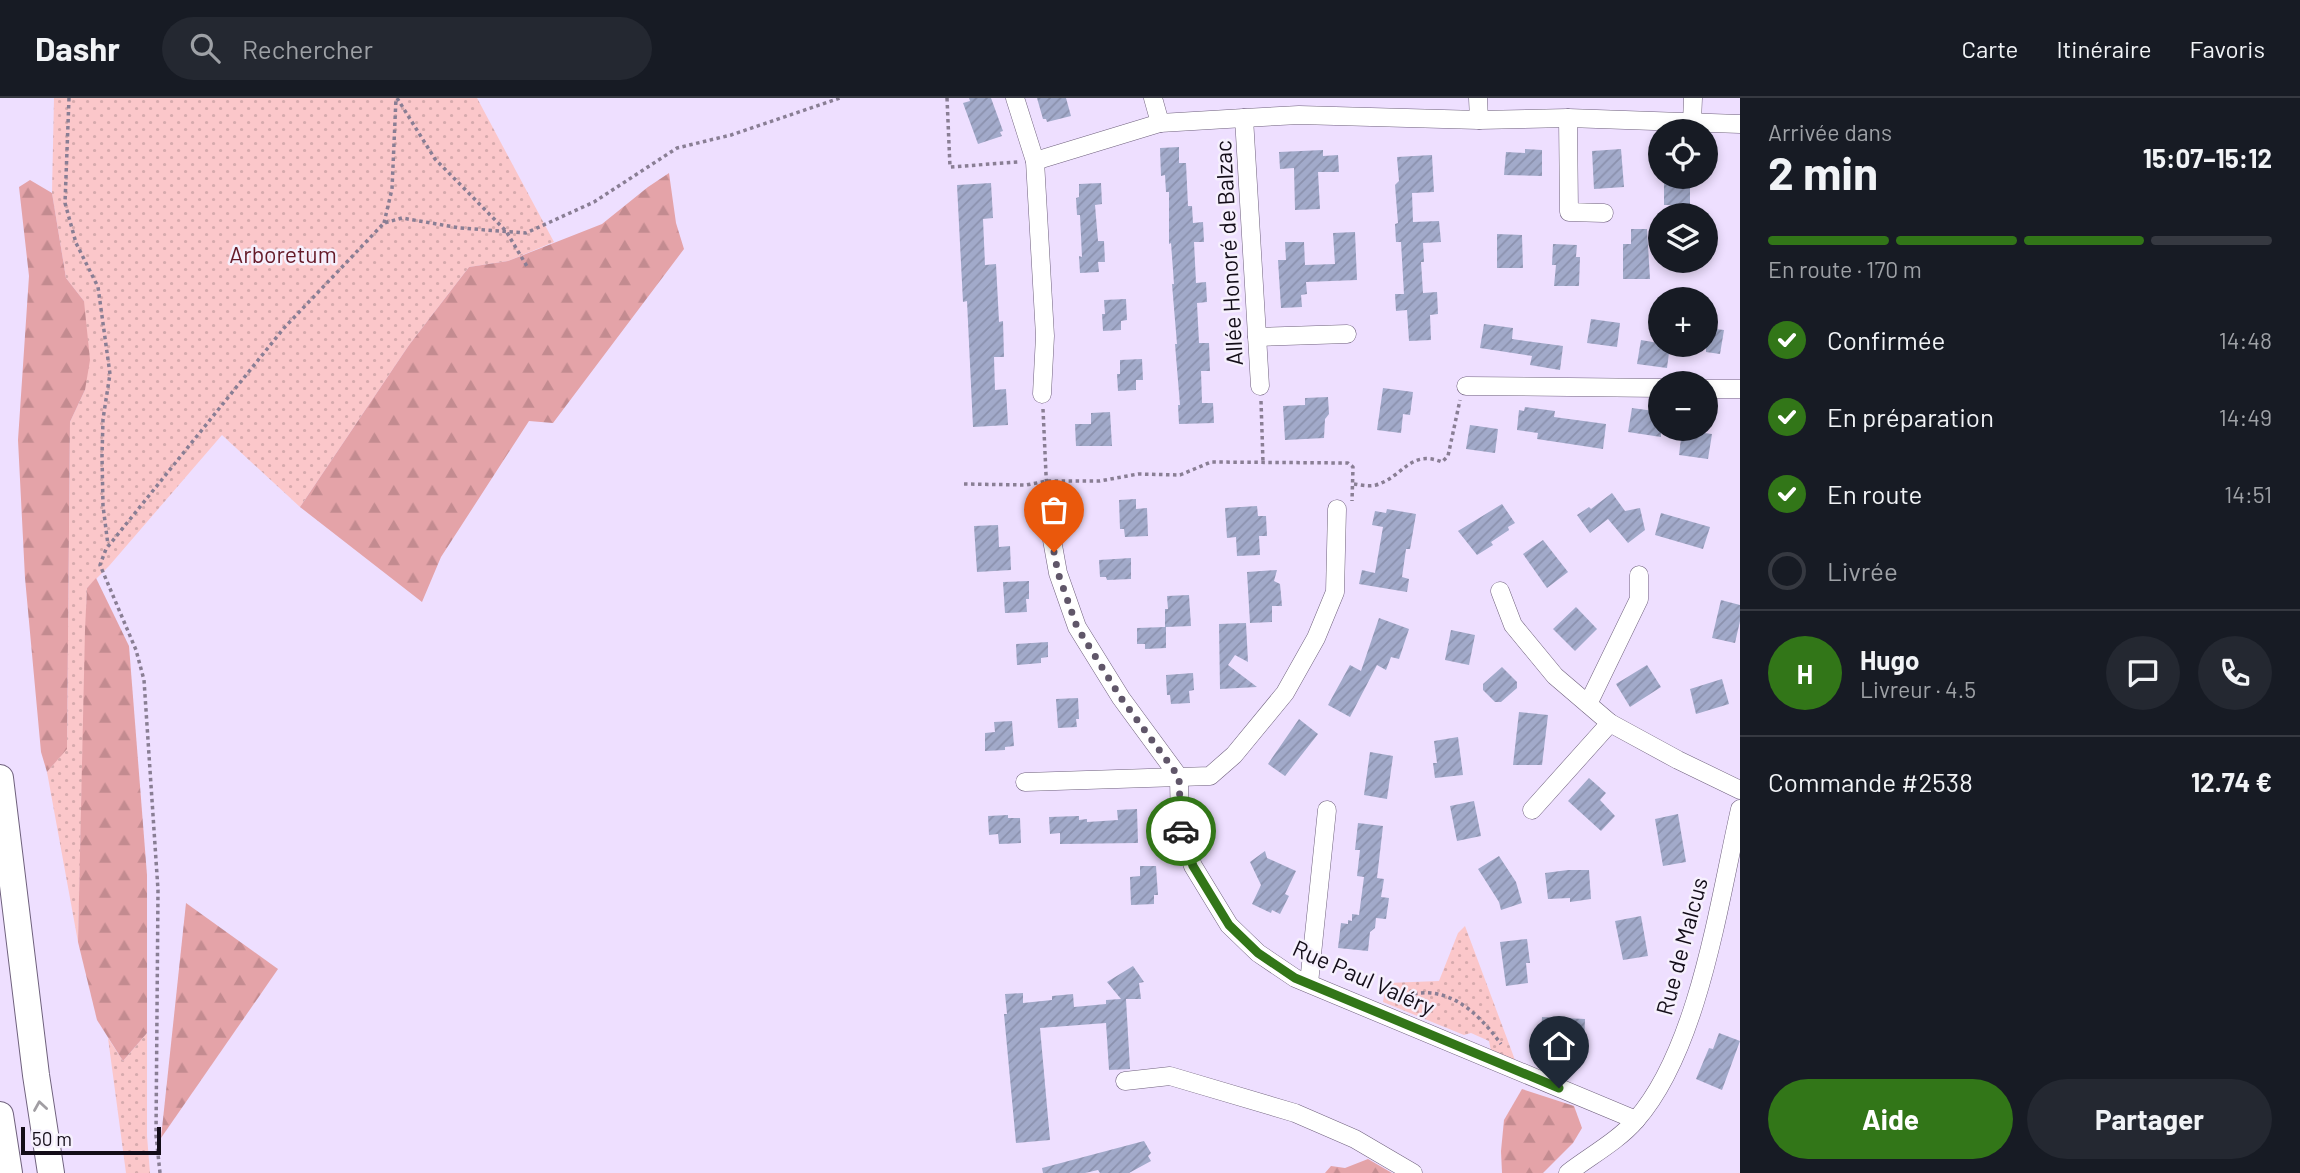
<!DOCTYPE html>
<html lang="fr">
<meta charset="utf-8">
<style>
:root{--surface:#171b24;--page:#242831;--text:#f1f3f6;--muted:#9ea1a6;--line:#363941;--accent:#327618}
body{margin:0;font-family:Barlow,sans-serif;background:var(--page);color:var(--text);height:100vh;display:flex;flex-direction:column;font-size:26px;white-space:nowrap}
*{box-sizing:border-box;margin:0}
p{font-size:23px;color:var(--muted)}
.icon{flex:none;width:38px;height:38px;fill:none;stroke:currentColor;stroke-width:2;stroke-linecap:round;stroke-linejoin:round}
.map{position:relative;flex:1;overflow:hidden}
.panel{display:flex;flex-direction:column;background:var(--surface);width:560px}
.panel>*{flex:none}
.buttons{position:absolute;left:1648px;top:21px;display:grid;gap:14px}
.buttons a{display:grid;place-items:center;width:70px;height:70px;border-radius:50%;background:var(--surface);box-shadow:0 4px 10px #0003;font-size:35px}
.scale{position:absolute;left:21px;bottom:18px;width:140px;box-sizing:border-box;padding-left:7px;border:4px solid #130d18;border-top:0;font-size:19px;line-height:24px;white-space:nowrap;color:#130d18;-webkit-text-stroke:5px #f6f0fd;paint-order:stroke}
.pin{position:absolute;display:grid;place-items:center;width:60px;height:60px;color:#fff;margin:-72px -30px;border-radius:50% 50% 50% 0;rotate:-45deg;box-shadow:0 0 7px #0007}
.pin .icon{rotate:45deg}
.courier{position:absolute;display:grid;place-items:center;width:70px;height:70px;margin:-35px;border:5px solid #327618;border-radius:50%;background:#fff;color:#222;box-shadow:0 2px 9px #0007}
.summary em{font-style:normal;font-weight:700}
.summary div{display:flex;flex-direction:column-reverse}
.summary{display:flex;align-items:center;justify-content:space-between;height:119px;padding:0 28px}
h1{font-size:46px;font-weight:700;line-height:52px}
.bar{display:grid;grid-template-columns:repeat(4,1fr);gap:10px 7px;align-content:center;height:84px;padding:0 28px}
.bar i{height:9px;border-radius:5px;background:var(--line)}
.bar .active{background:var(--accent)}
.bar p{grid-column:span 4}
.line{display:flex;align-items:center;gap:18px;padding:0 28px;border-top:2px solid var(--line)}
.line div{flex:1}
.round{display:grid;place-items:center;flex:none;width:74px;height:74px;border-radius:37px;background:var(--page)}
ol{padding:0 28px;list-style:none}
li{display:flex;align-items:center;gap:21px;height:77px}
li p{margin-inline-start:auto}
li .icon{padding:7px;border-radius:50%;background:var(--accent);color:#fff;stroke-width:4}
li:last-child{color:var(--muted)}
li i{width:38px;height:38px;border:4px solid var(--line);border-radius:50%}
.primary-button{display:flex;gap:14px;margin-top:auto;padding:14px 28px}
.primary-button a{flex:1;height:80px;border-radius:42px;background:var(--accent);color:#fff;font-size:28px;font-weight:700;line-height:80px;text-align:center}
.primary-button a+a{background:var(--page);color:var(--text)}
header{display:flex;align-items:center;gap:42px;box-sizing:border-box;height:98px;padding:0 35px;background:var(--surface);border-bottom:2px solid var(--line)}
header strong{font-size:33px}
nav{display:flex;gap:38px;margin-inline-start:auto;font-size:24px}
.search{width:490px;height:63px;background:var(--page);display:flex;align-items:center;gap:18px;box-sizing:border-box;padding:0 24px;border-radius:38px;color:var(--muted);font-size:26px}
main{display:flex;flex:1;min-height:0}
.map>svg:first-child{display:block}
</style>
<header>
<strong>Dashr</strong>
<div class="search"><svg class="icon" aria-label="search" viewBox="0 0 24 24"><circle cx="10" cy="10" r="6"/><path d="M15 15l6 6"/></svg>Rechercher</div>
<nav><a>Carte</a><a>Itinéraire</a><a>Favoris</a></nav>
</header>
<main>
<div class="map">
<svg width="1740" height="1075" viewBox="0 0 1740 1075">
<defs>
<pattern id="grass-dots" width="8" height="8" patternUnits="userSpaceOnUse" patternTransform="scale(1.75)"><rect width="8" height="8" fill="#fbc7ca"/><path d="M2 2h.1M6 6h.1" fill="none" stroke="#d6aaad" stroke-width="1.8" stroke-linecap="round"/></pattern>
<pattern id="forest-firs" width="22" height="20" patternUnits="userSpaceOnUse" patternTransform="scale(1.75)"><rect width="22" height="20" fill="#e4a3a8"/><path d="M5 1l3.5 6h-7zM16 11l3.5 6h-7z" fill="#c38b90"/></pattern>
<pattern id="building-hatch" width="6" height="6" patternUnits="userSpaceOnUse" patternTransform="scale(1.75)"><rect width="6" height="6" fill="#a2aaca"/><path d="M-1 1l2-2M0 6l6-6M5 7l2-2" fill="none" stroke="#8b91ad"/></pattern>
</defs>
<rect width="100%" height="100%" fill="#eedfff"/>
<g fill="url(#grass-dots)">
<polygon points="54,0 477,0 554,144 508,163 469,169 409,247 300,409 222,337 109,468 87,490 78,844 47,674 67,650 70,324 85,292 84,203 66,180 52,95"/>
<polygon points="1465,828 1515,962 1491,953 1489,943 1471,935 1464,937 1383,904 1386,885 1439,883 1458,835"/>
<polygon points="147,935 147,1038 150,1075 126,1075 108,940 123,963"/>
</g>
<g fill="url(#forest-firs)">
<polygon points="669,75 676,125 684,151 553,325 529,323 441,459 422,504 300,409 409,247 469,169 508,163 602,126 648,89"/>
<polygon points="30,82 52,95 66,180 84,203 90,262 85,292 70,324 67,651 47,674 41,654 25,480 18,342 29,178 19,89"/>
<polygon points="96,480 129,548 147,777 147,935 123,963 97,922 78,844 85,532 87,490"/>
<polygon points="186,805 278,871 161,1040"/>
<polygon points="1522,991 1574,1008 1582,1030 1573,1045 1543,1075 1502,1075 1501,1053 1504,1022"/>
<polygon points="1368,1061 1392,1075 1325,1075 1331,1068 1345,1070"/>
</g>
<g fill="url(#building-hatch)">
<polygon points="969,0 991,0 1003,33 1000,34 1002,38 978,46 963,5 970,3"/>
<polygon points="1037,0 1066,0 1071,18 1047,24 1046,21 1043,21"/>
<polygon points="1179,49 1179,65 1186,65 1188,108 1192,108 1193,125 1203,124 1204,144 1194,144 1196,185 1206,184 1207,204 1197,205 1199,245 1209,245 1210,273 1201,273 1202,305 1213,305 1214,325 1179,326 1178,307 1180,307 1175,246 1177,246 1172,186 1174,186 1171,145 1169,146 1169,94 1166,94 1165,77 1161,78 1160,50"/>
<polygon points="1525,51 1542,52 1542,78 1504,77 1506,54 1525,55"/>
<polygon points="1621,51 1624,89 1594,91 1592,53"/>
<polygon points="1323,52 1323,58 1338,57 1339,74 1318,74 1320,111 1295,112 1294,70 1280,71 1279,54"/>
<polygon points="1432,57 1434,94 1412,95 1413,124 1439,123 1441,144 1423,145 1424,164 1421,164 1423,195 1437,194 1438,216 1430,217 1431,242 1409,243 1407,212 1396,213 1395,196 1404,196 1401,144 1396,144 1395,126 1398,125 1395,87 1399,83 1397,59"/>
<rect x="1664" y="79" width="26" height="28"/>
<polygon points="991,85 993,120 983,121 985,167 996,166 999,224 1003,223 1004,259 994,259 995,292 1006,291 1008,327 973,329 967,203 963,204 957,87"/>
<polygon points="1101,85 1102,106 1095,107 1098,143 1104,143 1105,164 1098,164 1099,174 1080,175 1079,158 1082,159 1080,117 1077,117 1076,100 1079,99 1079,86"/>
<polygon points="1631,131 1647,131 1650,181 1623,181 1623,146 1631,146"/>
<polygon points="1355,134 1357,182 1306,184 1307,196 1301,197 1302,209 1281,210 1278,162 1286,162 1285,144 1304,144 1305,167 1335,166 1333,135"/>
<polygon points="1497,136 1522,137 1523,170 1497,170"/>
<polygon points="1553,146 1577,147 1576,159 1580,159 1579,188 1554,188 1556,167 1552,167"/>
<polygon points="1126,201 1127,222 1121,223 1121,232 1103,233 1102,216 1105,216 1104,202"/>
<polygon points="1591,221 1620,225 1617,249 1587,245"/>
<polygon points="1484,226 1513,230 1512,241 1563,248 1560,272 1530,267 1532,258 1480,250"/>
<polygon points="1706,230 1724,232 1720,256 1706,254"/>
<polygon points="1641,242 1670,247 1667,270 1637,266"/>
<polygon points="1142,261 1143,282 1136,282 1136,292 1118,293 1117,276 1120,276 1120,262"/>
<polygon points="1383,290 1413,294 1410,317 1403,316 1401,335 1377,332"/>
<polygon points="1328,299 1329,316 1325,321 1324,340 1285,342 1283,308 1305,307 1305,300"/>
<polygon points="1525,309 1555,313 1554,319 1606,326 1603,351 1537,341 1538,335 1517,332 1519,312 1524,313"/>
<polygon points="1632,310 1661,314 1661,339 1628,334"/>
<polygon points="1110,314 1112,348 1076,348 1075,326 1091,326 1091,315"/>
<polygon points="1470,327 1498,331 1495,355 1466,351"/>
<polygon points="1682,332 1712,336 1708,361 1679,357"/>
<polygon points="1612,395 1625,413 1640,410 1645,432 1628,445 1608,421 1590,435 1577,417 1589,409 1591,411"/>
<polygon points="1136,401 1136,411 1147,410 1148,438 1125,439 1124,431 1120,431 1119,402"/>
<polygon points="1502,406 1515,425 1508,429 1509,432 1491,444 1493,447 1477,457 1458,433"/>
<polygon points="1257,408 1258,418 1266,418 1267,438 1259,438 1260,457 1237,458 1236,439 1227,440 1225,410"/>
<polygon points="1387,411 1416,416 1410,451 1406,451 1402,479 1409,481 1407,494 1359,486 1362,472 1375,475 1383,429 1372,427 1375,413 1386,415"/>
<polygon points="1661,415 1710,429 1703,451 1655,437"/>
<polygon points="998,427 999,449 1010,448 1011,472 977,474 974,428"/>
<polygon points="1543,442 1568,474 1547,490 1523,456"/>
<polygon points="1131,460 1131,481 1107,482 1106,479 1100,479 1099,462"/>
<polygon points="1277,472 1274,483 1280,486 1282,508 1272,508 1272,524 1250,525 1247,474"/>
<polygon points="1029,483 1029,501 1026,501 1027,514 1005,515 1003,484"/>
<polygon points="1189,497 1191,528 1166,529 1166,550 1145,551 1145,546 1137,546 1137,530 1165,529 1165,511 1168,511 1167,498"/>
<polygon points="1721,502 1740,507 1740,523 1735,545 1712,540"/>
<polygon points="1576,509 1597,531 1575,553 1553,531"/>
<polygon points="1379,520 1409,531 1399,561 1391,559 1386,572 1377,567 1350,619 1328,607 1350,567 1361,573"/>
<polygon points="1246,525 1248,564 1235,557 1228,567 1257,589 1220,591 1219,526"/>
<polygon points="1451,532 1475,537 1469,567 1445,562"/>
<polygon points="1048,544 1048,559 1041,560 1041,565 1017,567 1016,546"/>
<polygon points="1647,567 1661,589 1630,609 1616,586"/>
<polygon points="1502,569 1517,584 1517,590 1501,604 1495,604 1483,592 1483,586"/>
<polygon points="1193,575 1194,592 1189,593 1190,605 1171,606 1170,597 1167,597 1166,577"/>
<polygon points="1722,581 1729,606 1696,616 1690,591"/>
<polygon points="1078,600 1079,621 1076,621 1077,629 1058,630 1056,601"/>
<polygon points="1519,614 1548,617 1542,667 1513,667"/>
<polygon points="1299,621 1318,636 1285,678 1268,666"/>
<polygon points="1012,623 1014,648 1005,649 1005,652 985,653 985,635 995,634 994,624"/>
<polygon points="1458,639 1463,677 1435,680 1433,665 1437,665 1434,643"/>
<polygon points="1370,654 1393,658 1387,701 1364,697"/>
<polygon points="1589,680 1606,695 1600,702 1615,718 1601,733 1568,703"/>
<polygon points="1474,703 1481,738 1457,743 1450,708"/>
<polygon points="1137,711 1138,745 1060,746 1060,735 1050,736 1049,719 1079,718 1079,722 1087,721 1087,724 1118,722 1117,712"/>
<polygon points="1678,716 1686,764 1663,768 1655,721"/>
<polygon points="1008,717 1008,720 1020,720 1021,745 999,746 998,736 989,737 988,718"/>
<polygon points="1358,725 1383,728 1377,780 1384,781 1381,799 1389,800 1386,821 1376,820 1375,830 1370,834 1368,853 1338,850 1341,825 1348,826 1348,822 1352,823 1352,816 1359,817 1364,779 1357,778 1360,752 1355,752"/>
<polygon points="1265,753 1267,760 1296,773 1285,796 1289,798 1280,816 1272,812 1271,815 1252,806 1261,787 1250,764"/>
<polygon points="1499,758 1516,784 1522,805 1501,812 1499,804 1478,771"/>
<polygon points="1140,768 1156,768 1158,797 1154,797 1154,806 1131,807 1130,779 1140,778"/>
<polygon points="1568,772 1589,772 1591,801 1570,804 1570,800 1548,801 1545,775"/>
<polygon points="1641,818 1648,858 1623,862 1615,823"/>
<polygon points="1527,841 1530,865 1526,865 1528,885 1506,888 1500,844"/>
<polygon points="1133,868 1144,884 1139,885 1141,901 1126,901 1130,971 1109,972 1106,925 1040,930 1050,1042 1016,1045 1004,916 1007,916 1005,896 1023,895 1023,905 1052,902 1052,898 1073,896 1074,909 1106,906 1106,902 1121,901 1107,884"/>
<polygon points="1542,919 1585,921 1584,951 1576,972 1544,959 1553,939 1541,939"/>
<polygon points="1719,935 1740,943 1722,992 1696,981 1709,950 1713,951"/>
<polygon points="1144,1043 1151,1055 1148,1058 1151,1063 1129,1075 1100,1075 1098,1072 1085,1075 1043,1075 1042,1070"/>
</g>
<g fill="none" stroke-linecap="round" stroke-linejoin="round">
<defs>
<g id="minor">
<polyline points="1015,0 1035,63 1045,238 1042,296"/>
<polyline points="1153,0 1160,25"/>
<polyline points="1478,0 1479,22"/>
<polyline points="1244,20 1260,288"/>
<polyline points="1568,20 1569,114 1604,115"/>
<polyline points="1692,24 1693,0"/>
<polyline points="1035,63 1160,25 1244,20 1299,17 1479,22 1568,20 1740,26"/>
<polyline points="1257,239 1347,236"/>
<polyline points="1466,288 1661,290"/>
<polyline points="1706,291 1740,291"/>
<polyline points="1047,414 1058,475 1077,529 1121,600 1179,679"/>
<polyline points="1500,493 1513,527 1555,578 1610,625 1678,662 1740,692"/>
<polyline points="1588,606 1639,501 1639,477"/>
<polyline points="1179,679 1180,732 1193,768 1229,827 1258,855 1295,880 1636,1022"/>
<polyline points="1025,684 1210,678 1234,657 1285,595 1316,540 1335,494 1337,411"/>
<polyline points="1532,712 1610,625"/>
<polyline points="1309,885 1327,712"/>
<polyline points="1125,983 1170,978 1295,1015 1355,1041 1413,1075"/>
<path d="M1568 1075C1590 1058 1618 1043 1636 1022 1699 950 1719 803 1740 711"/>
</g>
<g id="highway">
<polyline points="0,680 36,977 51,1075"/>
<polyline points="0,1017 9,1075"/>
</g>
</defs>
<use href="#minor" stroke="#6f617d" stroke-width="19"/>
<use href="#highway" stroke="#6f617d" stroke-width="28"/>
<g stroke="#897e94" stroke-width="3.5" stroke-dasharray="3.5 3.5" stroke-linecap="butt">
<polyline points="69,0 65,105 76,145 98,189 110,276 103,321 102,358 103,408 108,447"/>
<polyline points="397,0 435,61 506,133 528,170"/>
<polyline points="947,0 950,69 1018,64"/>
<polyline points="384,125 392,91 396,0"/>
<polyline points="1261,303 1263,364"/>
<polyline points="1043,311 1047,398"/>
<polyline points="964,386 1026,387 1047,383 1100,383 1138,376 1180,377 1211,364 1348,365 1353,369 1352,403"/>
<path d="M1354 386C1361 387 1369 389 1376 387 1403 379 1410 351 1442 364L1448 358 1460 302"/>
<path d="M1394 902C1441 881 1474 909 1501 946"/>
<polyline points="160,1075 156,1037 158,792 144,582 136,552 100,467 106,451 284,230 384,125 402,120 460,130 526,135 594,104 677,50 731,37 840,0"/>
</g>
<use href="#minor" stroke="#fff" stroke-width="18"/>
<use href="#highway" stroke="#fff" stroke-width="26"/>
</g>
<defs><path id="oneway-chevron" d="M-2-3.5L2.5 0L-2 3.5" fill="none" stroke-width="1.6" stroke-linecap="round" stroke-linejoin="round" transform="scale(1.75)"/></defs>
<use stroke="#a19ea3" href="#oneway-chevron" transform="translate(40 1008) rotate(-99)"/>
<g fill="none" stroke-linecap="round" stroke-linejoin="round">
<polyline stroke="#605669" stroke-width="7" stroke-dasharray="0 12.6" points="1054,454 1058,475 1077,529 1121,600 1179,679 1181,733"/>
<polyline stroke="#327618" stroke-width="9" points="1181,733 1193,768 1229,827 1258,855 1295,880 1559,990"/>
</g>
<g text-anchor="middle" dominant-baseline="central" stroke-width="5" stroke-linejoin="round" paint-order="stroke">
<g font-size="23" fill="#130d18" stroke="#f6f0fd">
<text transform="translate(1228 155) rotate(-93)">Allée Honoré de Balzac</text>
<text transform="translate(1681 848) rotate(-75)">Rue de Malcus</text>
<text transform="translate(1364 879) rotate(24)">Rue Paul Valéry</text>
</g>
<g font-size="23" fill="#651a28" stroke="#f6f0fd">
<text x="283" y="156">Arboretum</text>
</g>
</g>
</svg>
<div class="buttons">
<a><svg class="icon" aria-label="locate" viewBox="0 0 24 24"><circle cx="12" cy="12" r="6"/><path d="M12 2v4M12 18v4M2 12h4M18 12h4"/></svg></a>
<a><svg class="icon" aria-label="layers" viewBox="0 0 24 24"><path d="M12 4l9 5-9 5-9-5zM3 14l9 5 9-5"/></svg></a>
<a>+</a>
<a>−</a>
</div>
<div class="scale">50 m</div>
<div class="pin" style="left:1054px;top:454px;background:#ea580c"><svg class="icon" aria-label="bag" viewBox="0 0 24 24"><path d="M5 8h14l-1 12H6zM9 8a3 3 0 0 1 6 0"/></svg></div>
<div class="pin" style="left:1559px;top:990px;background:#1f2937"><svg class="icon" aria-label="home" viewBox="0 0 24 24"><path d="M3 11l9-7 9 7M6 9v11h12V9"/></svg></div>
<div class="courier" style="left:1181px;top:733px"><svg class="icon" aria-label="car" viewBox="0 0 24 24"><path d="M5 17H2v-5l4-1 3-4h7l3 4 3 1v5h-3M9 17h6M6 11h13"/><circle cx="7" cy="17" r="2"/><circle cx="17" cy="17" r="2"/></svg></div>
</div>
<section class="panel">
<div class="summary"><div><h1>2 min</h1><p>Arrivée dans</p></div><em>15:07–15:12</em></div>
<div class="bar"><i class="active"></i><i class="active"></i><i class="active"></i><i></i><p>En route · 170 m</p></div>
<ol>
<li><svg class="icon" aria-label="check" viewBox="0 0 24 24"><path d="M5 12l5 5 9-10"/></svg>Confirmée<p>14:48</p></li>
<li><svg class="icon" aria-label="check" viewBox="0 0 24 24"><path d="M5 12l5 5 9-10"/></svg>En préparation<p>14:49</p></li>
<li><svg class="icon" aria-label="check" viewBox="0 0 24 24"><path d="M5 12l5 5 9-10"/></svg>En route<p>14:51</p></li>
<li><i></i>Livrée</li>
</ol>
<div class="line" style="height:126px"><b class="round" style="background:var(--accent);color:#fff">H</b><div><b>Hugo</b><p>Livreur · 4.5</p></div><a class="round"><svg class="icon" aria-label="chat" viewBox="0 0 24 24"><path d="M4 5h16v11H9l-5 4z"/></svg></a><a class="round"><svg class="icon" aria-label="phone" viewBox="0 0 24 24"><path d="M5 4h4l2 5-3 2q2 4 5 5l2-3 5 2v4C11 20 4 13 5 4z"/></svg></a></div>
<div class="line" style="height:91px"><div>Commande #2538</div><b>12.74 €</b></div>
<div class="primary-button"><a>Aide</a><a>Partager</a></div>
</section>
</main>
